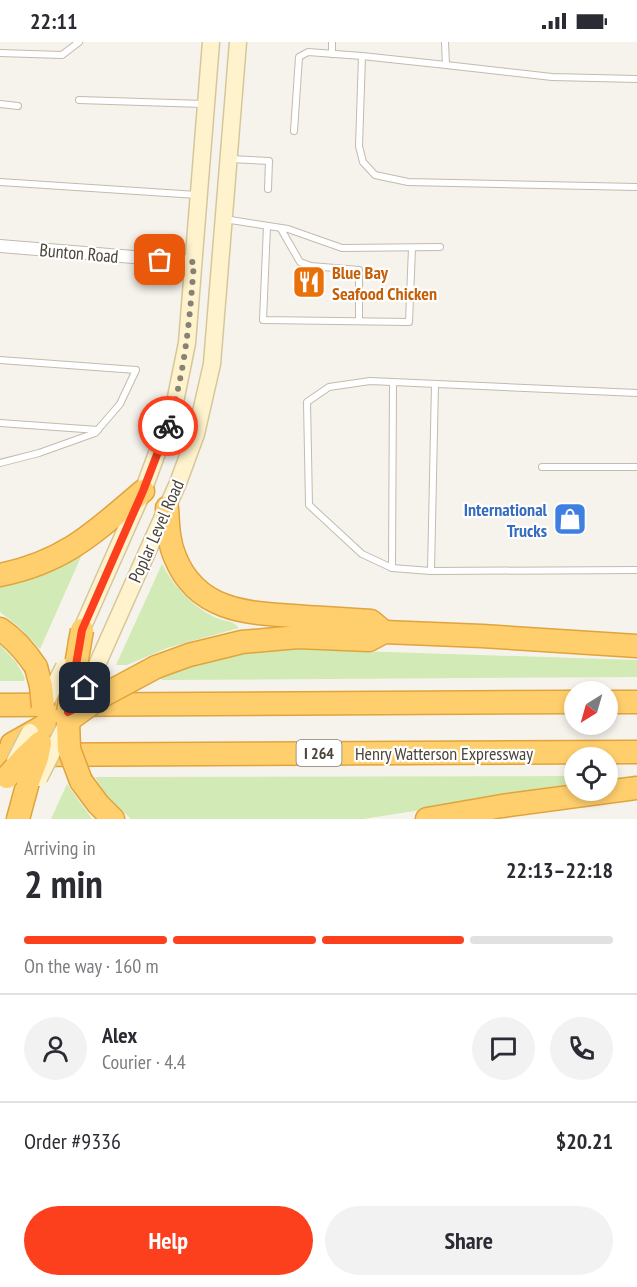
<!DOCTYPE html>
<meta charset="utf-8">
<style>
:root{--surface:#fff;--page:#f2f2f3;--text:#2b2b33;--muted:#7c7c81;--line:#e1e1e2;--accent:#fc3f1d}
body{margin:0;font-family:"PT Sans Narrow",sans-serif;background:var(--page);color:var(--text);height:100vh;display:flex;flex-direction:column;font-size:22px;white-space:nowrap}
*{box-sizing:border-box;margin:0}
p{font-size:20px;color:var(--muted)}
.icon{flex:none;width:33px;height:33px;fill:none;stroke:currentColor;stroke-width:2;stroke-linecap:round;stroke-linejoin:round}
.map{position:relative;height:777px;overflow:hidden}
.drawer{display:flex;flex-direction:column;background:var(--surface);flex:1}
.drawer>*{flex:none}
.needle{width:39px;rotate:217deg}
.tools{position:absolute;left:564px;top:639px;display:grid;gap:12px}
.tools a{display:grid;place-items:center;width:54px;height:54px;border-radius:50%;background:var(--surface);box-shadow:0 3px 9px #0003;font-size:30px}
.pin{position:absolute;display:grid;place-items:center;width:51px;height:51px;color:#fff;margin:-26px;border-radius:12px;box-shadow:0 3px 9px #0006}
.courier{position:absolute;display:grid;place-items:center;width:60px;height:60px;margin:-30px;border:4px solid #fc3f1d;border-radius:50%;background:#fff;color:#222;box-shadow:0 2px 8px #0007}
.overview em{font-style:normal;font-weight:700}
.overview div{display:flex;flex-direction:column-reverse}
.overview{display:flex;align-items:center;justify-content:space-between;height:102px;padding:0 24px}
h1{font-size:39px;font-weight:700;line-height:45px}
.bar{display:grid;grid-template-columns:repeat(4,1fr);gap:9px 6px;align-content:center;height:72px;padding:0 24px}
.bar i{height:8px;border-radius:4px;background:var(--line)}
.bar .current{background:var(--accent)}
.bar p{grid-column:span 4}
.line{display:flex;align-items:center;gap:15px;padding:0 24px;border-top:2px solid var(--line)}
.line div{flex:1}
.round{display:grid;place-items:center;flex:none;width:63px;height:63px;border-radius:32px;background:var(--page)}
.primary-button{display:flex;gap:12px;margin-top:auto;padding:12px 24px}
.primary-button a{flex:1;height:69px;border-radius:36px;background:var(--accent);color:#fff;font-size:24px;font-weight:700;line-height:69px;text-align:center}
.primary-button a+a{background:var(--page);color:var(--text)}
.status{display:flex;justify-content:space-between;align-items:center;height:42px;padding:0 30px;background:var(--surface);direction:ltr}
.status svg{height:16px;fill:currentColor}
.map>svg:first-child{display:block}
</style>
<div class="status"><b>22:11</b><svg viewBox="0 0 49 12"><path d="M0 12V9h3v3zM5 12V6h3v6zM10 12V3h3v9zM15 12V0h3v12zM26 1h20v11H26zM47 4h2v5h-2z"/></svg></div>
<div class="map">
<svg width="637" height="777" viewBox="0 0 637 777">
<rect width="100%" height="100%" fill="#f6f3ec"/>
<g fill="#d2eab5">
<polygon points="84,508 40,607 18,584 0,570 0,540"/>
<path d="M162 522C174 545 191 563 214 575 222 579 233 578 239 586L167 606 127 623H116Z"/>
<polygon points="0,603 16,620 25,636 24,639 0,639"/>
<path d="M296 607 637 618V635L162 638 161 635C205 618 248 609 296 607Z"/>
<polygon points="574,734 574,742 525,752 363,777 131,777 107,755 95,735"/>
<polygon points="67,742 92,777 51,777"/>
</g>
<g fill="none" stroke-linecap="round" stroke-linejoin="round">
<defs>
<g id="lane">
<polyline points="445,0 446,23 552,35 637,37"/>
<polyline points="0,11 62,13 79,0"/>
<polyline points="332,12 332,0"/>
<polyline points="362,14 446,23"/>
<polyline points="79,58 204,62"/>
<polyline points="0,62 18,64"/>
<polyline points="294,89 299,15 308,10 362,14 359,104 363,120 375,133 408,140 637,145"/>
<polyline points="230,117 269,119 268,147"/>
<polyline points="0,140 197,153"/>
<polyline points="224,177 288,187 342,206 440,205"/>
<polyline points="267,184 263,278 409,280 412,206"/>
<polyline points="281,187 300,220 311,224 359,228 359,279"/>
<polyline points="0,318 136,328 120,362 95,391 39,411 0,421"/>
<polyline points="637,351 370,339 329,345 307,360 309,463 362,512 392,526 431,529 637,528"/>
<polyline points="0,381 98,388"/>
<polyline points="542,425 637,425"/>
<polyline points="392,526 393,340"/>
<polyline points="431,529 435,342"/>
</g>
<polyline id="street" points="0,204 194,220"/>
<g id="secondary">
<polyline points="77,598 143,449 174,365 187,301 211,0"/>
<polyline points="96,625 178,441 196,392 212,322 238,0"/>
</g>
<g id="highway">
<path d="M167 466C168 482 168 499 175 515 196 568 245 571 293 574 319 576 345 577 371 579L384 590"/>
<path d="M0 533C65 520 95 490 143 449"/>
<path d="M0 587C15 597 26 610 36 625"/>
<polyline points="156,625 189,613 242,600 298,595 369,598 384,590 482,594 637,604"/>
<polyline points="608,660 637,660"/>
<polyline points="0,663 574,660"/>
<polyline points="12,702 74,667"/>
<polyline points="0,713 637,710"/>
<polyline points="81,739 98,762 113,777"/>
<polyline points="18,777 28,740"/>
<polyline points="427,777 502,764 637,746"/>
</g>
</defs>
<use href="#lane" stroke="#c2bbae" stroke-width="8"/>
<use href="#street" stroke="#c2bbae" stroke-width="14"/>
<use href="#secondary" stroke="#d6c79b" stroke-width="19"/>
<use href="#highway" stroke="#e0a43c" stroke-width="25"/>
<use href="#lane" stroke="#fff" stroke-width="6"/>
<use href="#street" stroke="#fff" stroke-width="12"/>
<use href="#secondary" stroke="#fff3cd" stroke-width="16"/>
<use href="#highway" stroke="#ffcf6e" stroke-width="22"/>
<defs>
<g id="secondary-bridge">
<polyline points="43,665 64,625"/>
<polyline points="74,667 96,625"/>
<polyline points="15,719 30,690"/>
<polyline points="39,736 67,681"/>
</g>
<g id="highway-bridge">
<polyline points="36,625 41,644 43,665"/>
<polyline points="68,670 82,588"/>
<polyline points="69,678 102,654 156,625"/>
<polyline points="68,680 69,707 81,739"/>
<polyline points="7,735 23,717 40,701"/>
<polyline points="28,740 37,716 40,701"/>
</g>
</defs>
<use href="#secondary-bridge" stroke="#d6c79b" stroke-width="19" stroke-linecap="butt"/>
<use href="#highway-bridge" stroke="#e0a43c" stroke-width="25" stroke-linecap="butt"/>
<use href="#secondary-bridge" stroke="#fff3cd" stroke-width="16"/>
<use href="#highway-bridge" stroke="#ffcf6e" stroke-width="22"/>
</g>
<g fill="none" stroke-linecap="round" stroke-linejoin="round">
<path stroke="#878178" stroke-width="6" stroke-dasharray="0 10.8" d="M160 218 194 220C190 276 185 331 168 384"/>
<polyline stroke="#fc3f1d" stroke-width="8" points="85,646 74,667 68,670 82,588 143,449 168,384"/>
</g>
<defs>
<symbol id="restaurant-square" viewBox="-11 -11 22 22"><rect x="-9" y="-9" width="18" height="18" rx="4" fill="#e8710a" stroke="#fff"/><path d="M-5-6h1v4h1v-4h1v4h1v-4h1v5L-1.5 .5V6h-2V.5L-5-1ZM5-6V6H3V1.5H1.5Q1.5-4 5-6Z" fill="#fff"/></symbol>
<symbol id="shop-square" viewBox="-11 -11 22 22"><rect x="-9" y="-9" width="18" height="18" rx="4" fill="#3f7fe0" stroke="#fff"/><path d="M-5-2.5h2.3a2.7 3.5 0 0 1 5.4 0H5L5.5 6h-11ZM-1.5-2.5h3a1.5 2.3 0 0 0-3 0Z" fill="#fff"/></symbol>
</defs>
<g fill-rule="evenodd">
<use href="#restaurant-square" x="290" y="221" width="38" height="38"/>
<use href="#shop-square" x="551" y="458" width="38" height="38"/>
</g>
<g text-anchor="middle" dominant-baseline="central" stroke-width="4.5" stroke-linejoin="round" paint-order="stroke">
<rect fill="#fff" stroke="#817c74" stroke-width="1.5" x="296.5" y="698" width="45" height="26" rx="4.5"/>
<g font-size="16" font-weight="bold" fill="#4b4439">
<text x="319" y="711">I 264</text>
</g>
<g font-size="18" fill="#4b4439" stroke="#fff">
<text transform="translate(79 211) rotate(5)">Bunton Road</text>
<text transform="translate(156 489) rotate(-66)">Poplar Level Road</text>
<text x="444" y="711">Henry Watterson Expressway</text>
</g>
<g font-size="18" font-weight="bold" fill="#c56008" stroke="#fff" text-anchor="start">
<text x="332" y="230">Blue Bay<tspan x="332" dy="21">Seafood Chicken</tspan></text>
</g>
<g font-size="18" font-weight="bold" fill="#366cbe" stroke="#fff" text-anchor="end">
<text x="547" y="467">International<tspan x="547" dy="21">Trucks</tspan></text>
</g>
</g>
</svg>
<div class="tools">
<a><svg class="needle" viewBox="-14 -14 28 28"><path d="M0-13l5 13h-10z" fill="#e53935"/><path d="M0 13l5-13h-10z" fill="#7c7c81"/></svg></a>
<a><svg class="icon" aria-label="locate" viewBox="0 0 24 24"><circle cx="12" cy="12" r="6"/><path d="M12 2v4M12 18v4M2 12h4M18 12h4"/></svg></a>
</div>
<div class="pin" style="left:160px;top:218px;background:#ea580c"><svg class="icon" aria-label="bag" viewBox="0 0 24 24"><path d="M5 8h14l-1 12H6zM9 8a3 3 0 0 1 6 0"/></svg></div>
<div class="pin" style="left:85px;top:646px;background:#1f2937"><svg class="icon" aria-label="home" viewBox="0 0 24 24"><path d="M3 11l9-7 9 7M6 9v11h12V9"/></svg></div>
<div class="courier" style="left:168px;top:384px"><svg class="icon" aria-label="bike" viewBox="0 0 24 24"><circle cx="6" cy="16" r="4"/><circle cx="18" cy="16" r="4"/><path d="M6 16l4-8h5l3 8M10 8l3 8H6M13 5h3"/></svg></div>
</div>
<section class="drawer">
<div class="overview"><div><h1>2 min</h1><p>Arriving in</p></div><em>22:13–22:18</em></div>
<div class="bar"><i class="current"></i><i class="current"></i><i class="current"></i><i></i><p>On the way · 160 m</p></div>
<div class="line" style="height:108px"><a class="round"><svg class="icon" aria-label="person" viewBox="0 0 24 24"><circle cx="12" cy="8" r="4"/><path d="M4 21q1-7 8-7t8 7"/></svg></a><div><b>Alex</b><p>Courier · 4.4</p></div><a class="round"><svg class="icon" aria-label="chat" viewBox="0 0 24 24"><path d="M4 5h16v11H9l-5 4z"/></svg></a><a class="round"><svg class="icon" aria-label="phone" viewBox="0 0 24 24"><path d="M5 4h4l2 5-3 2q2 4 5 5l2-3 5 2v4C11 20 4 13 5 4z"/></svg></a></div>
<div class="line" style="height:78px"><div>Order #9336</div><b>$20.21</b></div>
<div class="primary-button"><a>Help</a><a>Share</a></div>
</section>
